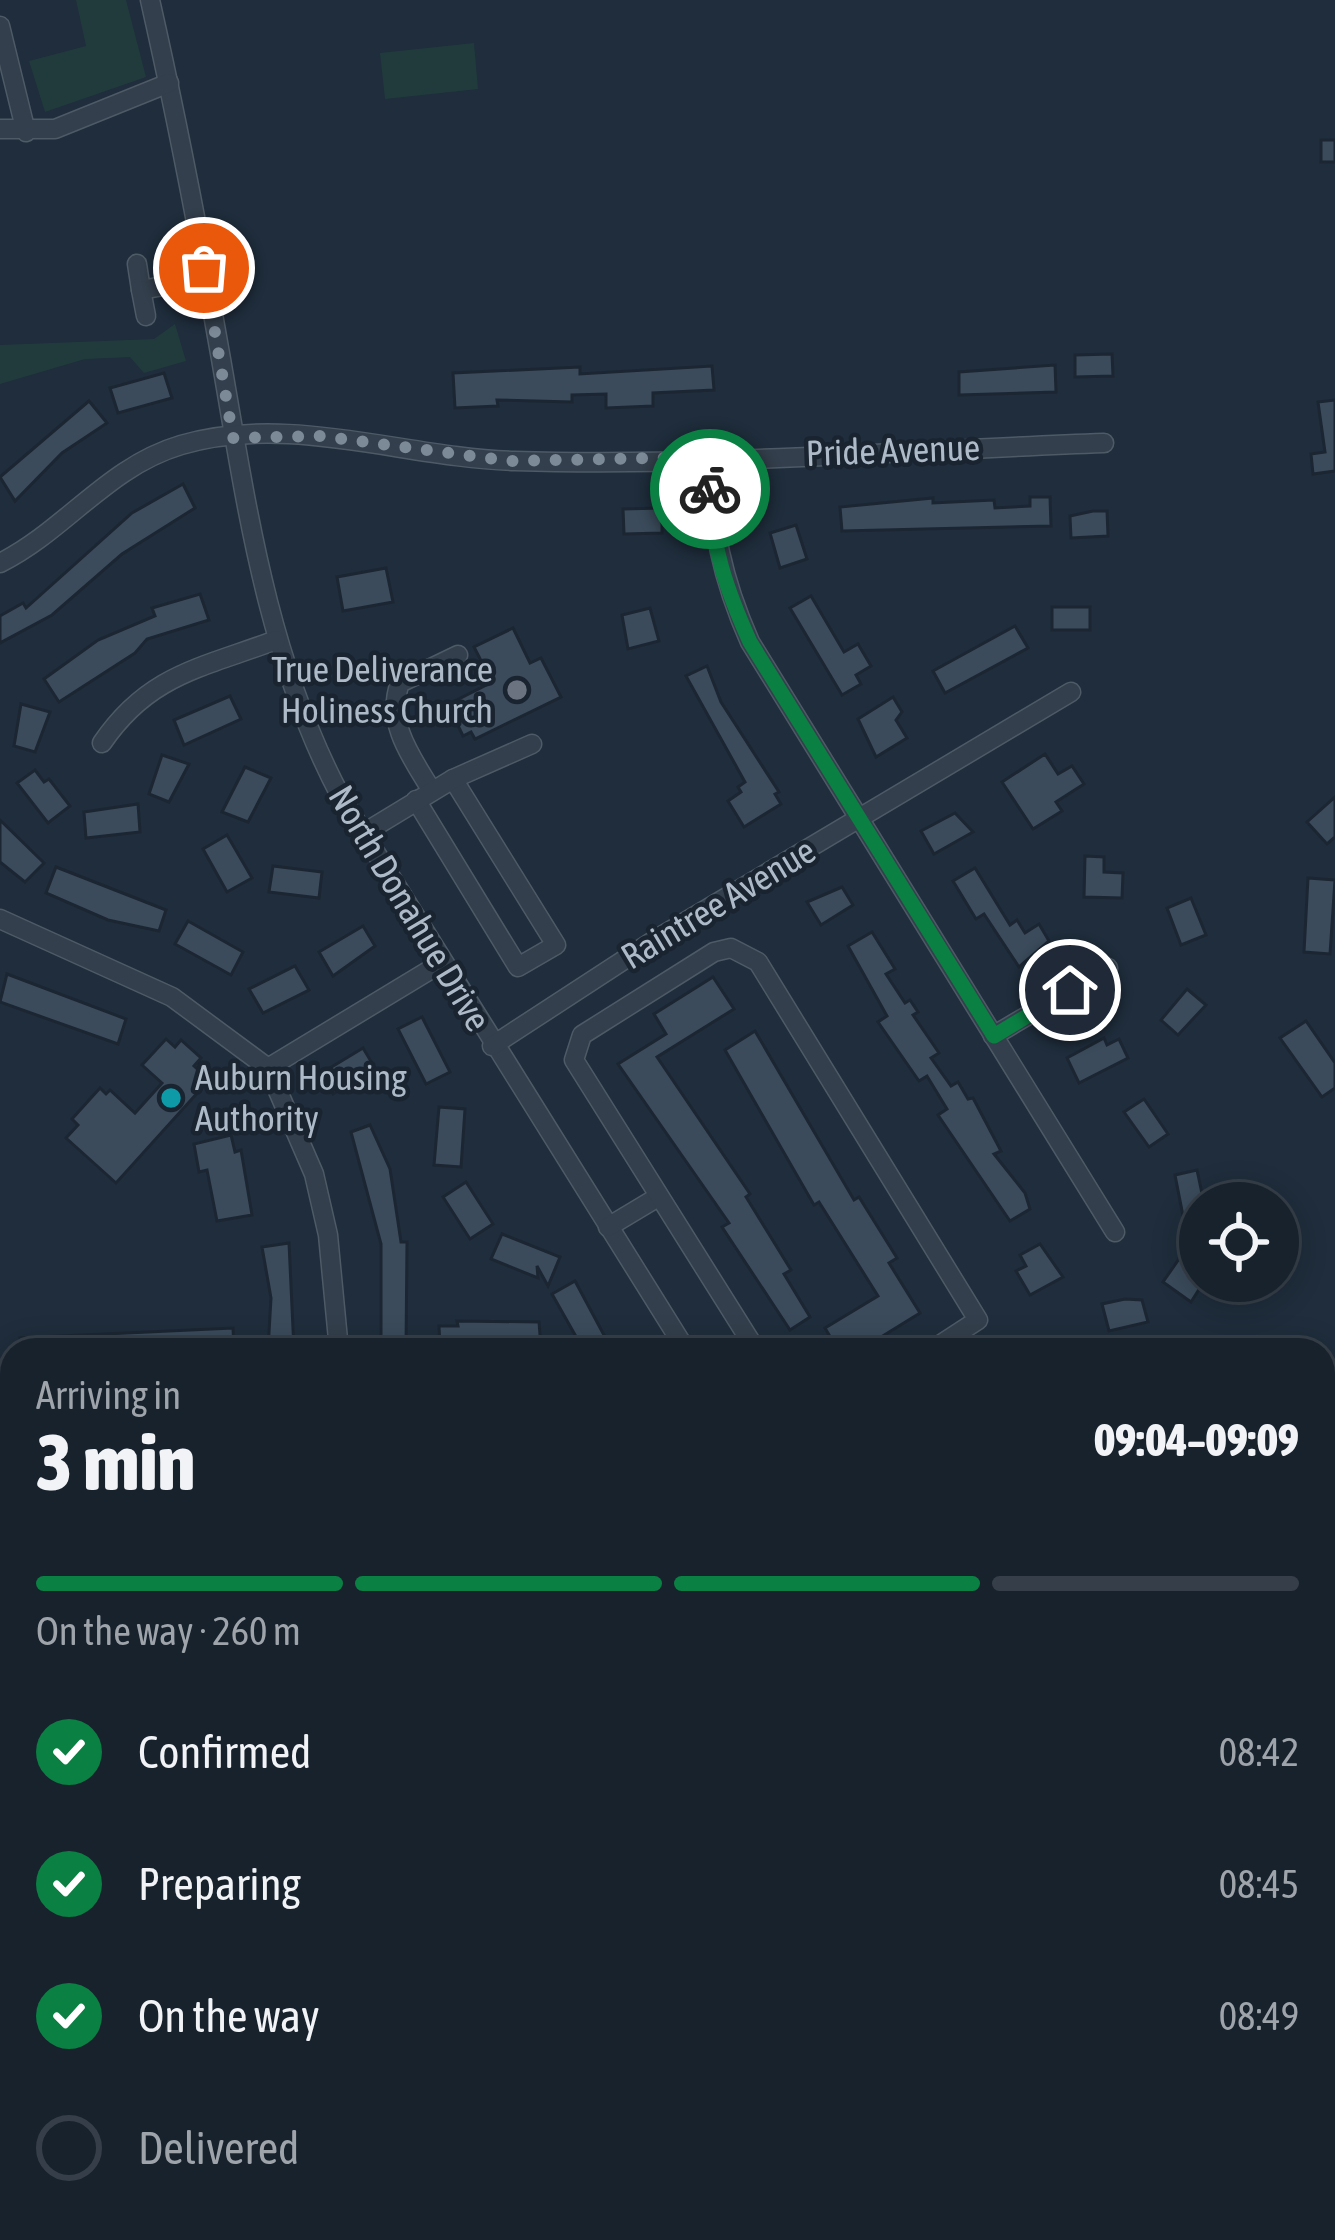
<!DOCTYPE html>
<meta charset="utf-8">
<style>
:root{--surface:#17222d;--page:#242f39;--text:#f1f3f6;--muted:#9ea4aa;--line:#363f49;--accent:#0b8043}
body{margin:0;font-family:"Asap Condensed",sans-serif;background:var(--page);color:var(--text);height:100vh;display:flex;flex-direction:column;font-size:45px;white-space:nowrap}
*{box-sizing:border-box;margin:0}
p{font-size:39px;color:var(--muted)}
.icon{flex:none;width:66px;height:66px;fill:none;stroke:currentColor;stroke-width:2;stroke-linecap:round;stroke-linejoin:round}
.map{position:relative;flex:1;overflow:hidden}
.drawer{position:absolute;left:0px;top:1338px;width:1335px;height:903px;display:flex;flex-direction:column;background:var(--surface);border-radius:36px 36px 0 0;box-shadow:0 6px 30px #0003,0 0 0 3px var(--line)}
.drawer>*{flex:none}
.fabs{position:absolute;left:1179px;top:1182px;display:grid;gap:24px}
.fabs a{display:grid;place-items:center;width:120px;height:120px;border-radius:50%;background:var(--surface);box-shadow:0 6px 30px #0003,0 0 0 3px var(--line);font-size:60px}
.pin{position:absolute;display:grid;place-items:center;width:102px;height:102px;color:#fff;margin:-51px;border:6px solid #fff;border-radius:50%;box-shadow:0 3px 12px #0007}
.courier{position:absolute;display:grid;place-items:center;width:120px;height:120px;margin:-60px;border:9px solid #0b8043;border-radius:50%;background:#fff;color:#222;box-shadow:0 3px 15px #0007}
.head em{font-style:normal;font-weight:800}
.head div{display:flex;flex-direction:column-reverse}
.head{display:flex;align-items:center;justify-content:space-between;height:204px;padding:0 36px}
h1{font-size:78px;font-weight:800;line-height:90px}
.bar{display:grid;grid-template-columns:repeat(4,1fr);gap:18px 12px;align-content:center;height:144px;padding:0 36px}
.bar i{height:15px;border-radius:9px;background:var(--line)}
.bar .active{background:var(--accent)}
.bar p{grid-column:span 4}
ol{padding:0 36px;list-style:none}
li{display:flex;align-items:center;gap:36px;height:132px}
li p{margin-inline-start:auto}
li .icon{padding:12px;border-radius:50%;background:var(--accent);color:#fff;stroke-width:4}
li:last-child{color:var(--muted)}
li i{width:66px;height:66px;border:6px solid var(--line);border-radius:50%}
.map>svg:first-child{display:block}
</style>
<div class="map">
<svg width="1335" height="2240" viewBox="0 0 1335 2240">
<rect width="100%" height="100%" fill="#1f2d3c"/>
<g fill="#213b3d">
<polygon points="76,0 126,0 146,77 45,112 29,61 86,46"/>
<polygon points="474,43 478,89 385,99 380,53"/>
<polygon points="175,324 186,361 144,373 130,357 85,359 0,384 0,345 154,339"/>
<polygon points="12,1441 12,1843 0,1846 0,1442"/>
<polygon points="0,2003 12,2004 8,2094 0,2093"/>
<polygon points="0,2107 12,2108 12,2229 98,2229 88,2240 0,2240"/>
</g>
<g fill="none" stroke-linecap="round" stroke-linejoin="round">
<polyline stroke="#314a65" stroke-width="6" points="0,2181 12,2170"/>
</g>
<g fill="#3b4b5b" stroke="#1b2632" stroke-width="3">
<rect x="1321" y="140" width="14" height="22"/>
<polygon points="1112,354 1113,376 1075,377 1075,355"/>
<polygon points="1055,365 1056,392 959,395 959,372"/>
<polygon points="712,366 714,390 653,393 653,406 606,408 606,394 572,395 572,402 497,400 498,406 455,408 453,373 580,367 580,374"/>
<polygon points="164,373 172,398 118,413 110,388"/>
<polygon points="1335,400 1335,471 1313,474 1311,454 1325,452 1318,402"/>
<polygon points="89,401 107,423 62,453 15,501 0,477"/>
<polygon points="183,484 195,508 122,554 52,615 0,643 0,616 23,603 26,608 132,513"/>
<polygon points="1030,497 1050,497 1051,526 842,531 840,507 933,498 933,503 994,500 995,508 1030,506"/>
<polygon points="662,508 662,533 624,534 623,509"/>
<polygon points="1093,511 1107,511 1108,536 1071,538 1070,516"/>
<polygon points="796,525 807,559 780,568 770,533"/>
<polygon points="386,568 393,602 343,611 337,577"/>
<polygon points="200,594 209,620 147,639 135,653 59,702 44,679 98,640 155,616 152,608"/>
<polygon points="811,596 844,652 858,644 871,666 856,675 861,684 842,695 790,608"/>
<rect x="1052" y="607" width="38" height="23"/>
<polygon points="650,608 659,641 628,649 622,615"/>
<polygon points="1015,626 1028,648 945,693 933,671"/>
<polygon points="513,628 530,663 541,658 561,697 475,739 471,732 463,736 451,711 458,708 455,701 492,682 474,647"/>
<polygon points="707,666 721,702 779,792 775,794 781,804 744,827 728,801 741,792 738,787 745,782 686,676"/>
<polygon points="230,696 241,719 184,745 174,720"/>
<polygon points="893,697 902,712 896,720 907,738 876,757 858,719"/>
<polygon points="21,704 50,712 35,752 14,746"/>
<polygon points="1045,754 1058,774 1072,766 1084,784 1056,802 1062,811 1033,829 1002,782"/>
<polygon points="162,755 189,764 169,802 149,794"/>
<polygon points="245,767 271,778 248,822 222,812"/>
<polygon points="35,770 44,782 49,779 70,806 48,823 17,783"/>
<polygon points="1335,797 1335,837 1327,844 1307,822"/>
<polygon points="138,804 140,832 86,838 84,812"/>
<polygon points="955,813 973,832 934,854 921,831"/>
<polygon points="0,820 44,863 25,882 0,862"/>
<polygon points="227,835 252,878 227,892 203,849"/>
<polygon points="1085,856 1104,857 1104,872 1123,873 1122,898 1084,897"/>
<polygon points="273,866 322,872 319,898 269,892"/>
<polygon points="56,867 166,910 159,931 108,920 46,893"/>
<polygon points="975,868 1010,925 1017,920 1025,933 1039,924 1049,941 1019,967 984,914 976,919 953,881"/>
<polygon points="1308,878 1335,880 1330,954 1304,952"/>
<polygon points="842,887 853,905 821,925 807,902"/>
<polygon points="1191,898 1206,935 1181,945 1167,908"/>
<polygon points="188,921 243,952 231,975 175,944"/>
<polygon points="363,926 375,946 333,976 319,952"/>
<polygon points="872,932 895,969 886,974 905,1003 910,1000 918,1012 913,1015 939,1053 931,1058 951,1086 958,1082 968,1099 973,1098 1001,1151 994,1154 1025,1193 1030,1209 1010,1221 938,1115 947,1109 927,1076 919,1081 878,1022 887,1016 848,946"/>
<polygon points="295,966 309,990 263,1013 249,989"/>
<polygon points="7,974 126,1019 118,1044 0,1002"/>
<polygon points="713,977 734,1009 657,1057 750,1194 746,1197 791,1270 784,1274 810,1317 790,1330 722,1227 729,1223 618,1064 666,1034 654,1014"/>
<polygon points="1187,989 1206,1005 1178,1035 1161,1020"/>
<polygon points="422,1017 450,1072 426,1084 398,1029"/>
<polygon points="1306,1021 1335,1063 1335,1088 1322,1097 1280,1038"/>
<polygon points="755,1031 854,1200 859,1197 897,1258 889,1263 920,1313 860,1350 838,1350 825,1328 878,1296 819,1202 814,1205 725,1050"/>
<polygon points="1104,1038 1107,1045 1119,1039 1128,1058 1079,1083 1067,1058"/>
<polygon points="166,1039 175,1047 181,1040 201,1058 194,1066 209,1080 116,1183 66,1138 78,1125 72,1119 100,1088 106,1094 110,1090 135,1113 162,1083 142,1065"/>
<polygon points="363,1048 375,1068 333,1094 320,1074"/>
<polygon points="1144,1099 1168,1134 1149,1147 1124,1112"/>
<polygon points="439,1107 465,1109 461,1167 434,1165"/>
<polygon points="370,1125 390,1169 401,1242 407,1242 406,1350 385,1350 381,1337 381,1244 351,1132"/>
<polygon points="231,1135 235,1152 241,1150 252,1215 217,1221 207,1170 199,1172 194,1144"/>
<polygon points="1197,1170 1204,1203 1200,1223 1185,1226 1175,1175"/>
<polygon points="466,1182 493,1224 470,1239 443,1197"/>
<polygon points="502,1234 560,1257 548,1286 537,1266 538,1278 491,1259"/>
<polygon points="289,1243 294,1350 268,1350 271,1298 262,1247"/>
<polygon points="1040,1244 1063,1277 1030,1295 1016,1271 1026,1266 1020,1255"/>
<polygon points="1188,1246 1200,1255 1203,1283 1191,1302 1163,1282"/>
<polygon points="575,1281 605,1337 583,1349 552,1294"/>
<polygon points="1125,1299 1142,1300 1148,1322 1109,1331 1102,1304"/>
<polygon points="457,1321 539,1322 541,1348 440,1347 439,1326 458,1326"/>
<polygon points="233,1328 234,1350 21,1350 20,1338"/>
</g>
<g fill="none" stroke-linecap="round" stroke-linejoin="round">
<defs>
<g id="minor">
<path d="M150 0C177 119 200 239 221 359 247 509 268 660 341 797L686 1350"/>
<polyline points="0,26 26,132"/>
<polyline points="0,129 55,129 169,83"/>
<polyline points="137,264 141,290 180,283 204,268"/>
<polyline points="141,290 146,316"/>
<path d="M710 457C711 526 722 579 750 642L1115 1232"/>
<path d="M0 563C66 530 107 467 181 445 290 413 406 458 515 461 710 467 909 450 1104 443"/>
<path d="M102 743C149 674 202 668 276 640"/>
<path d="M432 791C412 758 385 723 400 683L458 655"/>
<polyline points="416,800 518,967 556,945 453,779"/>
<polyline points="364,833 453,779 532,744"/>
<polyline points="0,919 172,997 268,1068 314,1174 328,1235 339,1350"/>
<polyline points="993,1036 1108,968"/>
<polyline points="492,1046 653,941 1071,692"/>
<polyline points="268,1068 443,962"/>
<polyline points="608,1227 658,1197"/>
<polyline points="756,1350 574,1060 582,1035 714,952 731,948 758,962 978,1320 932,1350"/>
<polyline points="0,1410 12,1410"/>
<polyline points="0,1628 12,1635"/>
<polyline points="0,1790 12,1789"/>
<polyline points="1066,2229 1074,2240"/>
<polyline points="1212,2229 1219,2240"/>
<polyline points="88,2240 98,2229"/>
<polyline points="541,2240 543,2229"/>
</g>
</defs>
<use href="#minor" stroke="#4e5a66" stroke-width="21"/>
<use href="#minor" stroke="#333f4c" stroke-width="18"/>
</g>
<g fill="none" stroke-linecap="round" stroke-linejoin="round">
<polyline stroke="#7c8997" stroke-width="12" stroke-dasharray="0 21.6" points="204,268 233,438 320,436 510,461 710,457 710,489"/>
<path stroke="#0b8043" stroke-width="15" d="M710 489C711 546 727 591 750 642L994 1036 1070 990"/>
</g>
<circle fill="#6b7280" stroke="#192430" stroke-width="4.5" cx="517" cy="690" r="12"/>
<circle fill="#0f9aa8" stroke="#192430" stroke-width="4.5" cx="171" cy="1098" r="12"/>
<g text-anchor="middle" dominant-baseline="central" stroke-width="9" stroke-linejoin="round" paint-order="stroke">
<g font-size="36" fill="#aebac8" stroke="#192430">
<text transform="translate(893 450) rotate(-2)">Pride Avenue</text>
<text transform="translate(718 903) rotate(-31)">Raintree Avenue</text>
<text transform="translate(410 908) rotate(59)">North Donahue Drive</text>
</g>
<g font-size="36" fill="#aebac8" stroke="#192430" text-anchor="end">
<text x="493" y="669">True Deliverance<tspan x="493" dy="41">Holiness Church</tspan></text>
<text x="195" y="1077" text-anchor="start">Auburn Housing<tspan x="195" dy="41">Authority</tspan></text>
</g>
</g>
</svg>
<div class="fabs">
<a><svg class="icon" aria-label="locate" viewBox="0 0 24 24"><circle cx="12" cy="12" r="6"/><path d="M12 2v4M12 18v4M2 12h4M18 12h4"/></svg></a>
</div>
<div class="pin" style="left:204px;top:268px;background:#ea580c"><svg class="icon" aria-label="bag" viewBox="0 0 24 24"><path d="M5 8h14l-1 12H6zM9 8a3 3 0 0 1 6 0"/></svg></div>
<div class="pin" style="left:1070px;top:990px;background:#1f2937"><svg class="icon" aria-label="home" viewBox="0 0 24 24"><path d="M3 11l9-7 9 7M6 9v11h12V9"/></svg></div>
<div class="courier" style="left:710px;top:489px"><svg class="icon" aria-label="bike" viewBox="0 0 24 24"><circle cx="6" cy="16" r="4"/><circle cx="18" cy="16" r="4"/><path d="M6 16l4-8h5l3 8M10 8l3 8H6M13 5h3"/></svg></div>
<section class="drawer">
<div class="head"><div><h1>3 min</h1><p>Arriving in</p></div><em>09:04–09:09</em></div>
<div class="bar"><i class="active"></i><i class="active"></i><i class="active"></i><i></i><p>On the way · 260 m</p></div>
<ol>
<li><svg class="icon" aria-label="check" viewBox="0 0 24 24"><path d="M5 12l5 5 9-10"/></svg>Confirmed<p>08:42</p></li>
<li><svg class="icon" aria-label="check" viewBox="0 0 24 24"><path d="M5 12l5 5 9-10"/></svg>Preparing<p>08:45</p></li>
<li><svg class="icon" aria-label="check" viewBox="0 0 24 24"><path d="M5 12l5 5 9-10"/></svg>On the way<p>08:49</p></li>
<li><i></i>Delivered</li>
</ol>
</section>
</div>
